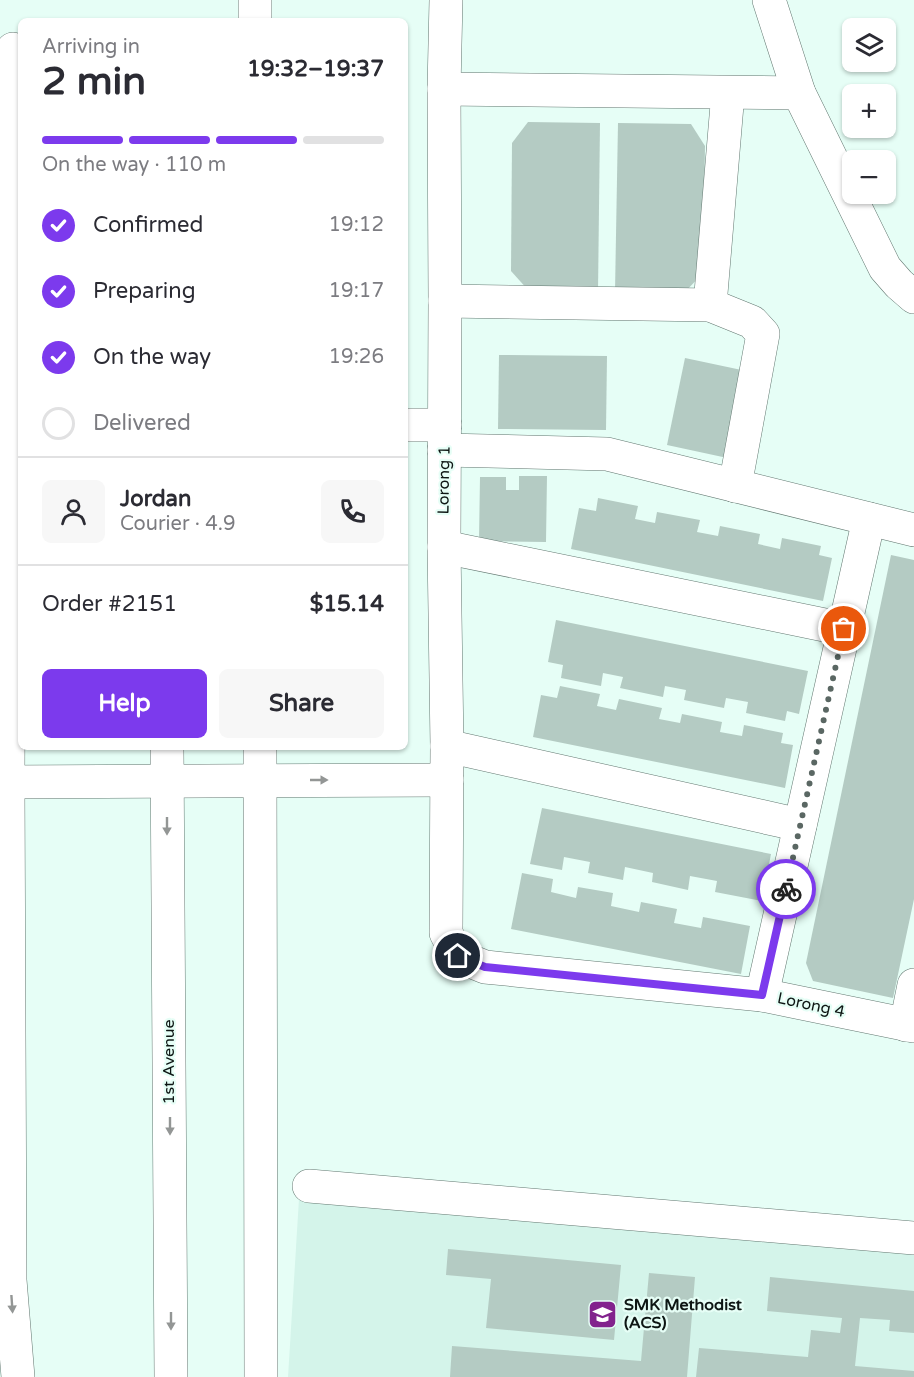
<!DOCTYPE html>
<meta charset="utf-8">
<style>
:root{--surface:#fff;--page:#f7f7f7;--text:#2b2b33;--muted:#7c7c81;--line:#e1e1e2;--accent:#7c3aed}
body{margin:0;font-family:"Varela Round",sans-serif;background:var(--page);color:var(--text);height:100vh;display:flex;flex-direction:column;font-size:22px;white-space:nowrap}
*{box-sizing:border-box;margin:0}
p{font-size:20px;color:var(--muted)}
.icon{flex:none;width:33px;height:33px;fill:none;stroke:currentColor;stroke-width:2;stroke-linecap:round;stroke-linejoin:round}
.map{position:relative;flex:1;overflow:hidden}
.drawer{position:absolute;left:18px;top:18px;width:390px;height:732px;display:flex;flex-direction:column;background:var(--surface);border-radius:9px;box-shadow:0 2px 4px #0004}
.drawer>*{flex:none}
.buttons{position:absolute;left:842px;top:18px;display:grid;gap:12px}
.buttons a{display:grid;place-items:center;width:54px;height:54px;border-radius:9px;background:var(--surface);box-shadow:0 2px 4px #0004;font-size:30px}
.pin{position:absolute;display:grid;place-items:center;width:51px;height:51px;color:#fff;margin:-26px;border:3px solid #fff;border-radius:50%;box-shadow:0 2px 6px #0007}
.courier{position:absolute;display:grid;place-items:center;width:60px;height:60px;margin:-30px;border:4px solid #7c3aed;border-radius:50%;background:#fff;color:#222;box-shadow:0 2px 8px #0007}
.overview em{font-style:normal;font-weight:800}
.overview div{display:flex;flex-direction:column-reverse}
.overview{display:flex;align-items:center;justify-content:space-between;height:102px;padding:0 24px}
h1{font-size:39px;font-weight:800;line-height:45px}
.bar{display:grid;grid-template-columns:repeat(4,1fr);gap:9px 6px;align-content:center;height:72px;padding:0 24px}
.bar i{height:8px;border-radius:4px;background:var(--line)}
.bar .active{background:var(--accent)}
.bar p{grid-column:span 4}
.line{display:flex;align-items:center;gap:15px;padding:0 24px;border-top:2px solid var(--line)}
.line div{flex:1}
.round{display:grid;place-items:center;flex:none;width:63px;height:63px;border-radius:9px;background:var(--page)}
ol{padding:0 24px;list-style:none}
li{display:flex;align-items:center;gap:18px;height:66px}
li p{margin-inline-start:auto}
li .icon{padding:6px;border-radius:50%;background:var(--accent);color:#fff;stroke-width:4}
li:last-child{color:var(--muted)}
li i{width:33px;height:33px;border:3px solid var(--line);border-radius:50%}
.primary-button{display:flex;gap:12px;margin-top:auto;padding:12px 24px}
.primary-button a{flex:1;height:69px;border-radius:9px;background:var(--accent);color:#fff;font-size:24px;font-weight:800;line-height:69px;text-align:center}
.primary-button a+a{background:var(--page);color:var(--text)}
.map>svg:first-child{display:block}
</style>
<div class="map">
<svg width="914" height="1377" viewBox="0 0 914 1377">
<rect width="100%" height="100%" fill="#e6fef6"/>
<polygon fill="#d4f4ea" points="299,1199 914,1251 914,1377 288,1377"/>
<g fill="#b4cbc3">
<polygon points="528,122 600,123 598,292 529,291 511,271 512,143"/>
<polygon points="618,123 691,124 705,146 703,273 684,293 615,292"/>
<polygon points="499,355 607,356 606,430 498,429"/>
<polygon points="685,358 751,372 732,459 667,445"/>
<polygon points="519,476 547,476 546,542 479,541 480,477 506,477 506,490 519,490"/>
<polygon points="598,498 638,506 635,519 655,523 657,512 700,520 697,532 718,536 720,526 760,534 758,544 780,549 782,538 821,546 819,555 832,558 823,601 571,549 579,508 596,511"/>
<polygon points="891,555 914,560 914,899 893,998 813,981 806,963"/>
<polygon points="556,620 808,671 799,714 787,711 785,721 746,713 748,702 726,698 724,708 684,700 686,690 665,686 663,697 620,688 623,677 603,673 601,686 561,678 563,665 548,662"/>
<polygon points="560,686 600,694 597,706 616,710 619,699 662,708 659,719 680,723 682,714 722,722 720,732 742,736 744,725 783,733 781,743 793,745 785,788 533,737 541,695 557,698"/>
<polygon points="542,808 771,854 762,901 715,892 717,881 690,876 688,890 652,882 653,873 625,867 623,880 588,873 590,862 564,857 562,870 530,864"/>
<polygon points="522,873 553,879 551,892 576,898 578,887 613,893 611,906 639,912 641,902 677,909 674,923 701,928 703,917 750,926 741,974 511,929"/>
<polygon points="448,1249 621,1265 614,1340 486,1328 491,1279 446,1275"/>
<polygon points="649,1273 695,1277 687,1377 450,1377 452,1346 641,1361"/>
<polygon points="770,1277 914,1291 914,1333 889,1331 890,1320 860,1318 855,1366 914,1371 914,1377 696,1377 699,1348 808,1357 811,1330 840,1333 842,1318 767,1311"/>
</g>
<g fill="none" stroke-linecap="round" stroke-linejoin="round">
<defs>
<g id="minor">
<polyline points="446,0 444,89 445,301 444,547 447,746 446,933 458,956 485,967 762,995 914,1026"/>
<polyline points="769,0 799,93 885,268 899,284 914,297"/>
<polyline points="255,21 255,0"/>
<polyline points="13,49 10,176 8,782 10,1280 18,1377"/>
<polyline points="444,89 799,93"/>
<polyline points="445,301 710,305 752,322 763,334 735,486"/>
<polyline points="710,305 728,93"/>
<polyline points="405,425 445,425"/>
<polyline points="444,450 607,454 914,530"/>
<polyline points="444,547 844,629"/>
<polyline points="447,746 800,825"/>
<polyline points="167,747 171,1377"/>
<polyline points="260,747 261,1377"/>
<polyline points="0,782 447,780"/>
<polyline points="762,995 869,519"/>
<polyline points="906,1025 914,985"/>
<polyline points="309,1186 914,1238"/>
</g>
</defs>
<use href="#minor" stroke="#637871" stroke-width="34"/>
<use href="#minor" stroke="#fff" stroke-width="33"/>
</g>
<defs><path id="oneway-solid" d="M-6-.8H1V-3.2L6.5 0L1 3.2V.8H-6Z" transform="scale(1.5)"/></defs>
<g fill="#939695">
<use href="#oneway-solid" transform="translate(319 780)"/>
<use href="#oneway-solid" transform="translate(167 826) rotate(90)"/>
<use href="#oneway-solid" transform="translate(170 1126) rotate(90)"/>
<use href="#oneway-solid" transform="translate(12 1304) rotate(86)"/>
<use href="#oneway-solid" transform="translate(171 1321) rotate(90)"/>
</g>
<g fill="none" stroke-linecap="round" stroke-linejoin="round">
<polyline stroke="#5a6763" stroke-width="6" stroke-dasharray="0 10.8" points="786,889 844,629"/>
<polyline stroke="#7c3aed" stroke-width="8" points="458,956 485,967 762,995 786,889"/>
</g>
<defs>
<symbol id="school-square" viewBox="-11 -11 22 22"><rect x="-9" y="-9" width="18" height="18" rx="4" fill="#82228d" stroke="#e6fef6"/><path d="M0-5L7-2L0 1L-7-2ZM-4 1L0 2.5L4 1V4Q0 6-4 4Z" fill="#fff"/></symbol>
</defs>
<g fill-rule="evenodd">
<use href="#school-square" x="586" y="1298" width="33" height="33"/>
</g>
<g text-anchor="middle" dominant-baseline="central" stroke-width="4.5" stroke-linejoin="round" paint-order="stroke">
<g font-size="16" fill="#0e1614" stroke="#e6fef6">
<text transform="translate(444 480) rotate(-89)">Lorong 1</text>
<text transform="translate(811 1005) rotate(12)">Lorong 4</text>
<text transform="translate(169 1062) rotate(-90)">1st Avenue</text>
</g>
<g font-size="16" font-weight="bold" fill="#0e1614" stroke="#e6fef6" text-anchor="start">
<text x="624" y="1305">SMK Methodist<tspan x="624" dy="18">(ACS)</tspan></text>
</g>
</g>
</svg>
<div class="buttons">
<a><svg class="icon" aria-label="layers" viewBox="0 0 24 24"><path d="M12 4l9 5-9 5-9-5zM3 14l9 5 9-5"/></svg></a>
<a>+</a>
<a>−</a>
</div>
<div class="pin" style="left:844px;top:629px;background:#ea580c"><svg class="icon" aria-label="bag" viewBox="0 0 24 24"><path d="M5 8h14l-1 12H6zM9 8a3 3 0 0 1 6 0"/></svg></div>
<div class="pin" style="left:458px;top:956px;background:#1f2937"><svg class="icon" aria-label="home" viewBox="0 0 24 24"><path d="M3 11l9-7 9 7M6 9v11h12V9"/></svg></div>
<div class="courier" style="left:786px;top:889px"><svg class="icon" aria-label="bike" viewBox="0 0 24 24"><circle cx="6" cy="16" r="4"/><circle cx="18" cy="16" r="4"/><path d="M6 16l4-8h5l3 8M10 8l3 8H6M13 5h3"/></svg></div>
<section class="drawer">
<div class="overview"><div><h1>2 min</h1><p>Arriving in</p></div><em>19:32–19:37</em></div>
<div class="bar"><i class="active"></i><i class="active"></i><i class="active"></i><i></i><p>On the way · 110 m</p></div>
<ol>
<li><svg class="icon" aria-label="check" viewBox="0 0 24 24"><path d="M5 12l5 5 9-10"/></svg>Confirmed<p>19:12</p></li>
<li><svg class="icon" aria-label="check" viewBox="0 0 24 24"><path d="M5 12l5 5 9-10"/></svg>Preparing<p>19:17</p></li>
<li><svg class="icon" aria-label="check" viewBox="0 0 24 24"><path d="M5 12l5 5 9-10"/></svg>On the way<p>19:26</p></li>
<li><i></i>Delivered</li>
</ol>
<div class="line" style="height:108px"><a class="round"><svg class="icon" aria-label="person" viewBox="0 0 24 24"><circle cx="12" cy="8" r="4"/><path d="M4 21q1-7 8-7t8 7"/></svg></a><div><b>Jordan</b><p>Courier · 4.9</p></div><a class="round"><svg class="icon" aria-label="phone" viewBox="0 0 24 24"><path d="M5 4h4l2 5-3 2q2 4 5 5l2-3 5 2v4C11 20 4 13 5 4z"/></svg></a></div>
<div class="line" style="height:78px"><div>Order #2151</div><b>$15.14</b></div>
<div class="primary-button"><a>Help</a><a>Share</a></div>
</section>
</div>
